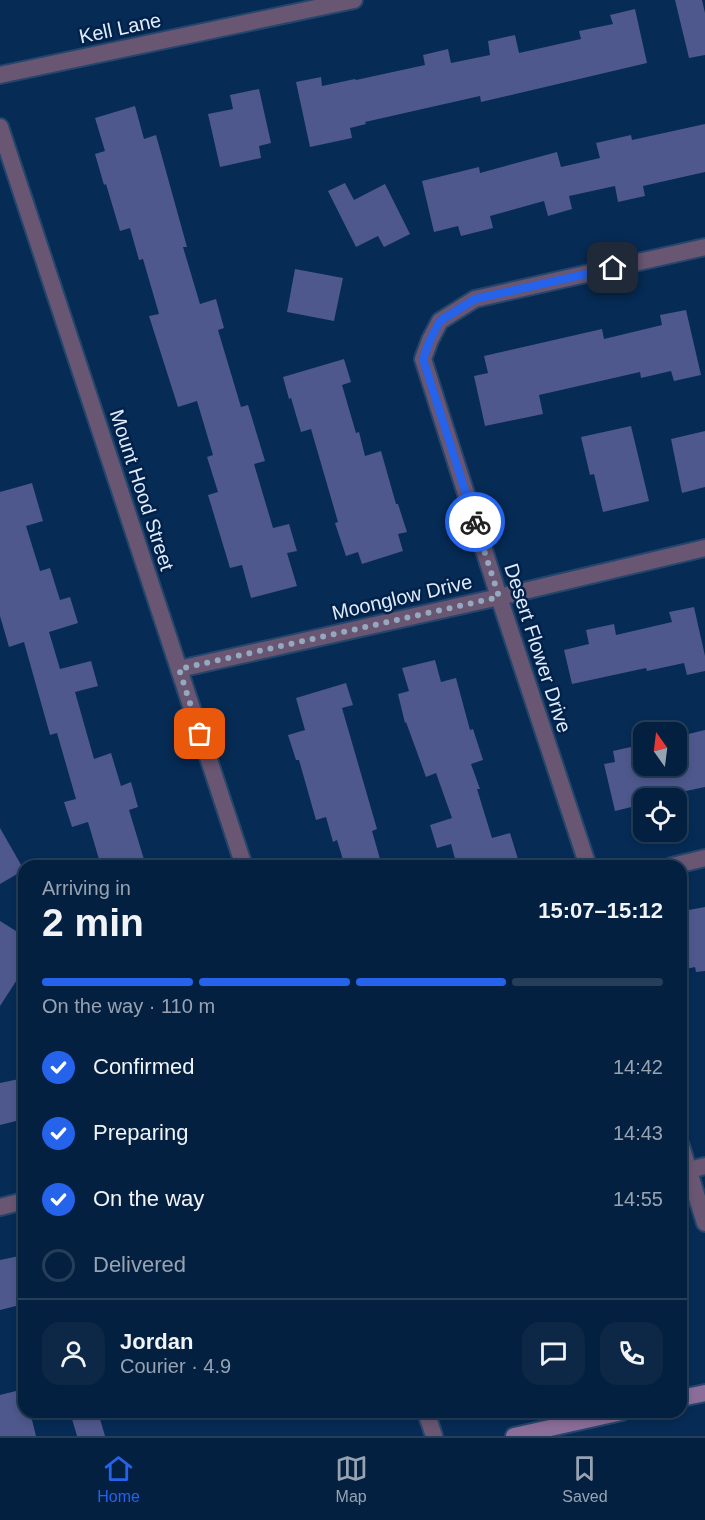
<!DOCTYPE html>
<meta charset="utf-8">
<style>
:root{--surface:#042040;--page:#0d2847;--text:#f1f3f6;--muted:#97a3b1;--line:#253e59;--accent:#2563eb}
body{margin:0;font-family:Helvetica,sans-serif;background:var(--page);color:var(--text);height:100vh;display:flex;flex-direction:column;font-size:22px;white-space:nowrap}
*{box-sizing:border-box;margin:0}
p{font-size:20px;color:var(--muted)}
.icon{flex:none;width:33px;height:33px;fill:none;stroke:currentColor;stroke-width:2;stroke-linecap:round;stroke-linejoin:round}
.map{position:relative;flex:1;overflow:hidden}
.panel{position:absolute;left:18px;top:860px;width:669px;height:558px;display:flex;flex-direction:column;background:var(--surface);border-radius:18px;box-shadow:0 3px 9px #0003,0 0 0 2px var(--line)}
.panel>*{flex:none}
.needle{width:39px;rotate:346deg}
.buttons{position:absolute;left:633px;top:722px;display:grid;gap:12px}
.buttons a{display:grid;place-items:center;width:54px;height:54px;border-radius:12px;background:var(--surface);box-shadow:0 3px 9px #0003,0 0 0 2px var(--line);font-size:30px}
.pin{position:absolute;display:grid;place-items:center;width:51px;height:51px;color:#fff;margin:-26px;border-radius:12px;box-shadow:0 3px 9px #0006}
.courier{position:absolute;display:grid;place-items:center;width:60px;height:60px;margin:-30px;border:4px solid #2563eb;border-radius:50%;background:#fff;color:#222;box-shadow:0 2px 8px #0007}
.summary em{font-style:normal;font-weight:700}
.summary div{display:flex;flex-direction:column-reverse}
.summary{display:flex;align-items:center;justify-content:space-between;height:102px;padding:0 24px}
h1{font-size:39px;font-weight:700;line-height:45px}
.bar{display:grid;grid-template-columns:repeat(4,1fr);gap:9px 6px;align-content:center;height:72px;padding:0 24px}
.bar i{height:8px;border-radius:4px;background:var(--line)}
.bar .on{background:var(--accent)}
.bar p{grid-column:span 4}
.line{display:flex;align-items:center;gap:15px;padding:0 24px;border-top:2px solid var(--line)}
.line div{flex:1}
.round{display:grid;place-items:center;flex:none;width:63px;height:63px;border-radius:18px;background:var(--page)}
ol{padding:0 24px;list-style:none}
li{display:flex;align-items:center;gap:18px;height:66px}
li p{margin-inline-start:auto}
li .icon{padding:6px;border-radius:50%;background:var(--accent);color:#fff;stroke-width:4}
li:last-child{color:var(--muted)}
li i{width:33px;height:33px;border:3px solid var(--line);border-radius:50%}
.tab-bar{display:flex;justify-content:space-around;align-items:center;height:84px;border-top:2px solid var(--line);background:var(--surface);font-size:16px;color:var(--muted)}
.tab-bar a{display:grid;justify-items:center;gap:3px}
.tab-bar .on{color:var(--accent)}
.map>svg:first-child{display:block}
</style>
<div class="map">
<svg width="705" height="1436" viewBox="0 0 705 1436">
<rect width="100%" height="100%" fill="#062b55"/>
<g fill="#4e588c">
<polygon points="675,0 702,0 705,13 705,55 689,58"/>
<polygon points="635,9 647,63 481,102 480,96 365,122 366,124 350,128 352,138 310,147 296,82 321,77 322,86 355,79 356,80 425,65 423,55 448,49 451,63 490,55 488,41 515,35 519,53 581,39 579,31 613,24 610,15"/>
<polygon points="259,89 271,143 259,146 261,158 220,167 208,114 233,109 230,95"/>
<polygon points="135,106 144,139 156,135 187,247 183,247 200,304 216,299 224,328 218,330 241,407 248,405 265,461 254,464 273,528 289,524 297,551 287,553 297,586 251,598 242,565 230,568 208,495 218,492 207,457 213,455 197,401 178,407 149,316 159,314 143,259 139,260 130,228 120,231 106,184 104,185 95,154 105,151 95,118"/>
<polygon points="705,124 705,172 643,186 645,196 618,202 615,186 569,196 572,209 548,216 544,201 490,216 493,228 461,236 458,226 434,232 422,181 479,167 480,173 557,152 561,167 600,158 596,143 631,135 632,140"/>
<polygon points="345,183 354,200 385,184 410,234 384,247 378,236 356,247 328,191"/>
<polygon points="295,269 343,278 334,321 287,312"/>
<polygon points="686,310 701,375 674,381 671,371 641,378 640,372 539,395 543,414 485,426 474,376 488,373 484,356 602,329 604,339 662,325 660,315"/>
<polygon points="344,359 351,382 342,385 356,433 359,432 365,456 381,451 396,504 398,504 407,532 398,534 403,551 362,564 358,552 346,556 335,523 338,522 311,429 301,432 291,398 289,399 283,377"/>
<polygon points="631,426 649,501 603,512 594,474 590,475 581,437"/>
<polygon points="705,431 705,487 682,493 671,439"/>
<polygon points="32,483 43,521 26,526 40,571 50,568 60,600 70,597 78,623 49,632 60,669 91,661 98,686 75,692 94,759 111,753 121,786 131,782 138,807 129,810 146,866 101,866 88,822 72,827 64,802 76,799 57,733 50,735 24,642 9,647 0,616 0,492"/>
<polygon points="694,607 705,656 705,671 687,675 684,663 647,671 646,668 572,684 564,650 589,644 586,630 614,624 616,635 672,622 669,612"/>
<polygon points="435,660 441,682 456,678 470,730 473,729 483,760 471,764 480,789 477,789 492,838 510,833 518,859 497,866 457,866 451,844 437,848 430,825 452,818 436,773 426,777 406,722 405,723 398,694 409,691 402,668"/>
<polygon points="346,683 353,705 342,708 377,829 372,831 382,866 345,866 337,840 333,842 326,817 316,820 299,760 296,760 288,735 305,730 296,698"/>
<polygon points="705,730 705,787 672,794 673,798 644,798 644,804 615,811 604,764 615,762 613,751 644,744 644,765 676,765 676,737"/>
<polygon points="0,828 24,870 0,884"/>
<polygon points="705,907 705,971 696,972 695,967 681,970 681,923 685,922 683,911"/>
<polygon points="0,921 24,936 24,969 0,1006"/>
<polygon points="24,1078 24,1119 0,1125 0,1083"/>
<polygon points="24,1255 24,1304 0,1310 0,1260"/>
<polygon points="24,1389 24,1412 30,1412 36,1436 0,1436 0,1395"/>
<polygon points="70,1412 98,1412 105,1436 77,1436"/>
</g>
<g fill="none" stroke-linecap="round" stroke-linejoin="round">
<defs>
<g id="minor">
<polyline points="0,75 354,0"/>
<polyline points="179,669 499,597 705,548"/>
<polyline points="588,866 499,597 423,359 430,340 440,321 475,299 705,247"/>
<polyline points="672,866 705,858"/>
<polyline points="681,1146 705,1223"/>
<polyline points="689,1170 705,1166"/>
<polyline points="0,1207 24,1201"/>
</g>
<g id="tertiary">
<polyline points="0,127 244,866"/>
<polyline points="426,1412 434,1436"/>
</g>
<g id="secondary">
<polyline points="681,1398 705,1393"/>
<polyline points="514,1436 622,1412"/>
</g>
</defs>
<use href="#minor" stroke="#25466c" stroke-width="20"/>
<use href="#tertiary" stroke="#25466c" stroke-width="20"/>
<use href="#secondary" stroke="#25466c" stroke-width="20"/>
<use href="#minor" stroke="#695672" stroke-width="16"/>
<use href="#tertiary" stroke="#695672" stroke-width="16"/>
<use href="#secondary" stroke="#8a6d98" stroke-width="16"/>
</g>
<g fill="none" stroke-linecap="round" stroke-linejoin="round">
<polyline stroke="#94a8c0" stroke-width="6" stroke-dasharray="0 10.8" points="200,734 179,669 499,597 475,522"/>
<polyline stroke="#2563eb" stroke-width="8" points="475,522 423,359 430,340 440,321 475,299 613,268"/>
</g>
<g text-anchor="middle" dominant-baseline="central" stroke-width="5" stroke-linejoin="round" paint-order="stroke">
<g font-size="20" fill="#e1ebf9" stroke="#00214a">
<text transform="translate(120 28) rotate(-12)">Kell Lane</text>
<text transform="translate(142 490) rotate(72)">Mount Hood Street</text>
<text transform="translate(402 597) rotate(-13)">Moonglow Drive</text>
<text transform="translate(538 648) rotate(72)">Desert Flower Drive</text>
</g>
</g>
</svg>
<div class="buttons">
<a><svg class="needle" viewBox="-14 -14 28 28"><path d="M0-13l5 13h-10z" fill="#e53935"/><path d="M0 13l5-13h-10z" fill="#97a3b1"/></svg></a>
<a><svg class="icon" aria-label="locate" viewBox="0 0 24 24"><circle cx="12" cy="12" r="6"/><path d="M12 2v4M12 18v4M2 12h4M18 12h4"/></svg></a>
</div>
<div class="pin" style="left:200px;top:734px;background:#ea580c"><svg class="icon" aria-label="bag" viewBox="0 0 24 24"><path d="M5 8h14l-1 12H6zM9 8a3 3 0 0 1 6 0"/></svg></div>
<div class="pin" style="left:613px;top:268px;background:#1f2937"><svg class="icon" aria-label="home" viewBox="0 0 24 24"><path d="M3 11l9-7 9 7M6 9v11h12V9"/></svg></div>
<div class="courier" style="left:475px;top:522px"><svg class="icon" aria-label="bike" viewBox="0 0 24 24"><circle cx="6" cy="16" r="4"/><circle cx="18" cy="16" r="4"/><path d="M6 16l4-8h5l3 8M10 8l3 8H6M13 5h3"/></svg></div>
<section class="panel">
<div class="summary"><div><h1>2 min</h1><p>Arriving in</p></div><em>15:07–15:12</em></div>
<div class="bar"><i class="on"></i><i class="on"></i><i class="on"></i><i></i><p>On the way · 110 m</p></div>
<ol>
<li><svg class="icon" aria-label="check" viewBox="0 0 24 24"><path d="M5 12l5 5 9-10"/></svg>Confirmed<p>14:42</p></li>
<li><svg class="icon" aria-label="check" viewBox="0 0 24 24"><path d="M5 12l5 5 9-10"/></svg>Preparing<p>14:43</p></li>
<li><svg class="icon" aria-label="check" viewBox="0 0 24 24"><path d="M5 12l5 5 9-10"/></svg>On the way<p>14:55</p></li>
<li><i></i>Delivered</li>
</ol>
<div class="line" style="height:108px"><a class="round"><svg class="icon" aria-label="person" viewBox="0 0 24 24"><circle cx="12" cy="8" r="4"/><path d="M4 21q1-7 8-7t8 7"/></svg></a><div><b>Jordan</b><p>Courier · 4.9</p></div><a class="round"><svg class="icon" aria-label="chat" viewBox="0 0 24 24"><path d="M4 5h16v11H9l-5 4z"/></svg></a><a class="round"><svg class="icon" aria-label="phone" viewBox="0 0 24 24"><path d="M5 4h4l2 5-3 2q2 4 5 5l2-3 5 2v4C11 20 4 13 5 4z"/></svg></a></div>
</section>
</div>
<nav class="tab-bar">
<a class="on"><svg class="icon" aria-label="home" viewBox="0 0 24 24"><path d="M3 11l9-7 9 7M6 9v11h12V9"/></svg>Home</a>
<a><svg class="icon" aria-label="map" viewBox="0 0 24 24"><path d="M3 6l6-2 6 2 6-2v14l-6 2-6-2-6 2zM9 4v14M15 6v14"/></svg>Map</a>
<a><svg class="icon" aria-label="saved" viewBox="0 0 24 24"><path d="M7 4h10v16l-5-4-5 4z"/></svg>Saved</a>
</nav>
